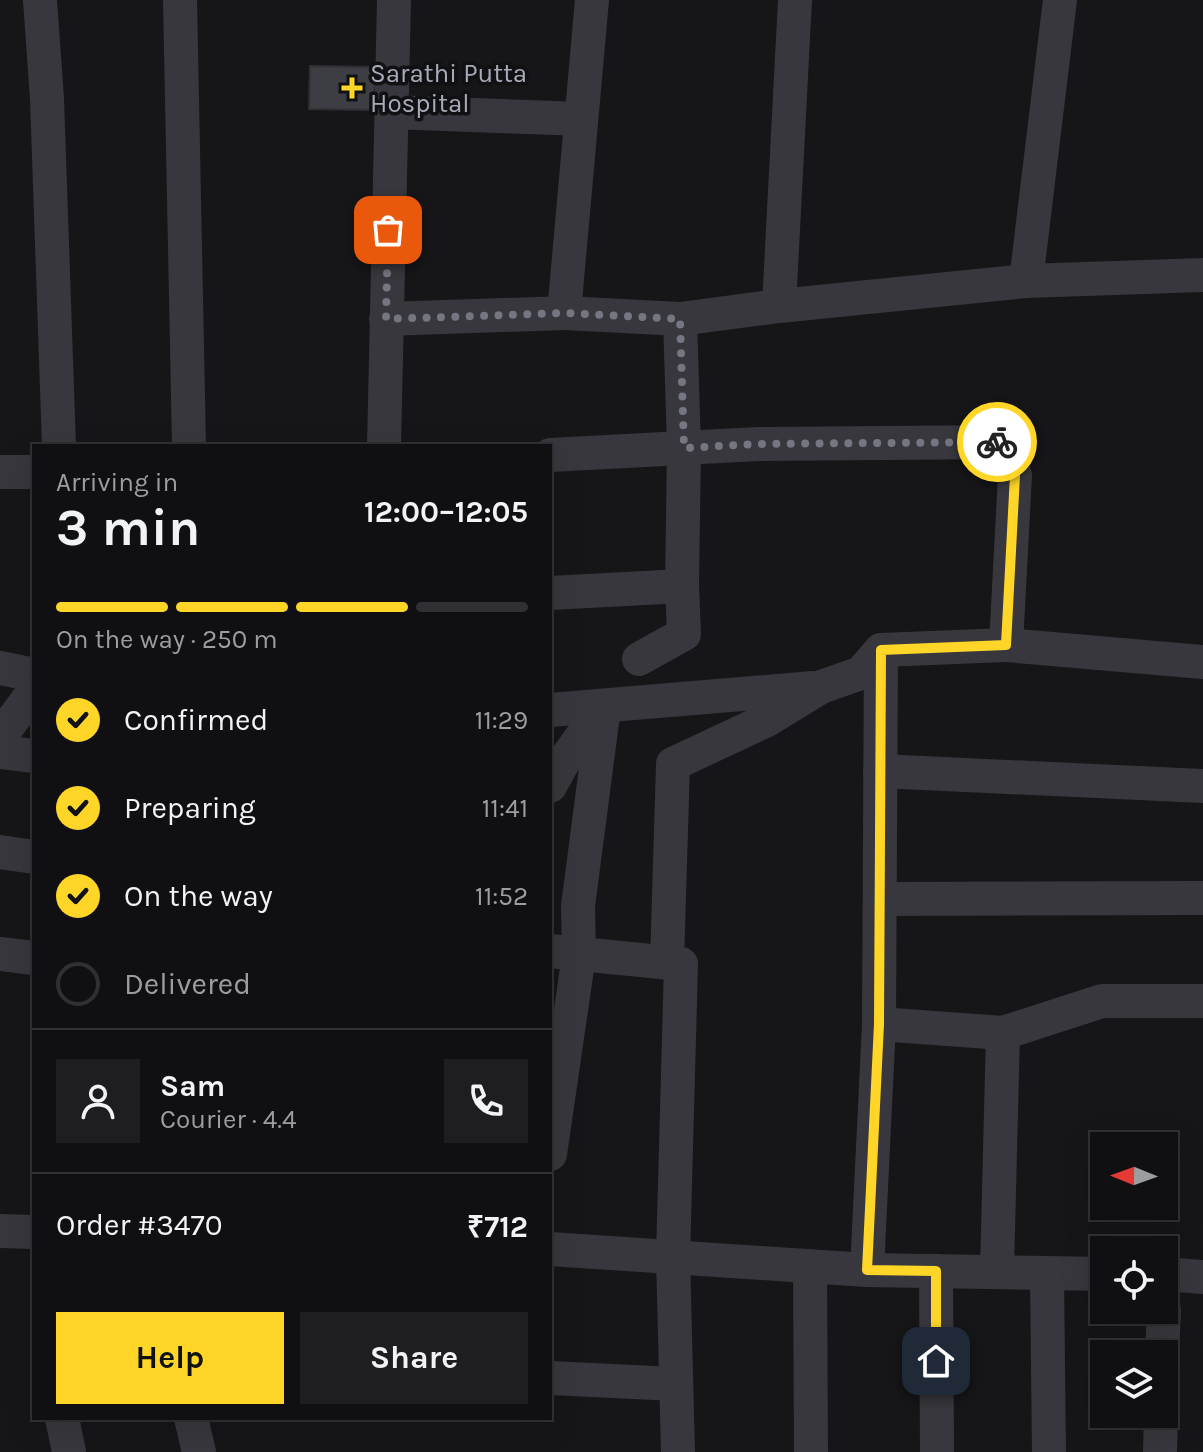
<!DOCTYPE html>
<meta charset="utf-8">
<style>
:root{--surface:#101012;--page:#1e1e20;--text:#f1f3f6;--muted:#9c9d9f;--line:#303032;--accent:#ffd627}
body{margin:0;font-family:Karla,sans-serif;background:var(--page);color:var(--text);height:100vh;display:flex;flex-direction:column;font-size:30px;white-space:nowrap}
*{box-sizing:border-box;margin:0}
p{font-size:26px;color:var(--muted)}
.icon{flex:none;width:44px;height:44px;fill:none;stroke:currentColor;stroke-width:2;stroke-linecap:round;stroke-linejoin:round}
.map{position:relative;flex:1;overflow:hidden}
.sheet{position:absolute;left:32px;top:444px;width:520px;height:976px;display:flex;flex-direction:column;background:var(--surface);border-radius:0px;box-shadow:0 8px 32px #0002,0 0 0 2px var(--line)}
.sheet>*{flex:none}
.needle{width:52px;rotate:271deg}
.fabs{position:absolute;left:1090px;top:1132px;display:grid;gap:16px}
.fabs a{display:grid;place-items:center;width:88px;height:88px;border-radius:0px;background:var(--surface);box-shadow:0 8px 32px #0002,0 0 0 2px var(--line);font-size:40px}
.pin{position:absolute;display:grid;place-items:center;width:68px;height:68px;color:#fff;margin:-34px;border-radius:16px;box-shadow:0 4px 12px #0006}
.courier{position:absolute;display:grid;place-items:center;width:80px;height:80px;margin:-40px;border:6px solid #ffd627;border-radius:50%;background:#fff;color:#222;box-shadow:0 2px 10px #0007}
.headline em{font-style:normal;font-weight:700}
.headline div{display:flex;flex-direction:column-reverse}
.headline{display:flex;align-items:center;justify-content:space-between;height:136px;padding:0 24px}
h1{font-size:52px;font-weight:700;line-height:60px}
.bar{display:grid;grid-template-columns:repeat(4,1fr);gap:12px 8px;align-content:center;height:96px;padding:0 24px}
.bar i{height:10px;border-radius:6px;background:var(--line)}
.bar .on{background:var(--accent)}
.bar p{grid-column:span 4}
.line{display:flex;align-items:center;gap:20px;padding:0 24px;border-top:2px solid var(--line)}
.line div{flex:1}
.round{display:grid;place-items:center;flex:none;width:84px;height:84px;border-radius:0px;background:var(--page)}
ol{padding:0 24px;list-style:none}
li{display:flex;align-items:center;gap:24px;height:88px}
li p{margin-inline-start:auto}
li .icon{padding:8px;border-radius:50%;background:var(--accent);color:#111;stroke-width:4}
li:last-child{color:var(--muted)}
li i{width:44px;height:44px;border:4px solid var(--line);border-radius:50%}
.action{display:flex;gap:16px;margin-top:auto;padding:16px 24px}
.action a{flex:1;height:92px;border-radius:0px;background:var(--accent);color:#111;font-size:32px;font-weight:700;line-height:92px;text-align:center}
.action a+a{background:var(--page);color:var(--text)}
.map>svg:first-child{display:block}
</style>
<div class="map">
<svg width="1203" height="1452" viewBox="0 0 1203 1452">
<rect width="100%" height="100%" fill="#161618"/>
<polygon fill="#3d3e43" stroke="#303034" stroke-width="2" points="310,66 375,67 374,110 309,109"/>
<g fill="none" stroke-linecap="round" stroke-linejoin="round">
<g stroke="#37373d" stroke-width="34">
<polyline points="40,0 47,99 59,446"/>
<polyline points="180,0 189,446"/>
<polyline points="391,112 581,119"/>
<polyline points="1026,281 1060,0"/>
<polyline points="779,306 1026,281 1203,275"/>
<polyline points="564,313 680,319"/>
<polyline points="386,319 564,313 592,0"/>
<polyline points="384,446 394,0"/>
<polyline points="550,455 758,444 1003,442 1015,475 1006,645 881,650 879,1024 867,1270 550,1249"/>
<polyline points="0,472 34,472"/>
<polyline points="550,593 682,586 684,448 680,319 779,306 795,0"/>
<polyline points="1006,645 1203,662"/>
<polyline points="639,659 684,634 682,586"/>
<polyline points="0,668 34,675"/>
<polyline points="550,710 813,688"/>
<polyline points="0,737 34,691"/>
<polyline points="0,752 34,756"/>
<polyline points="880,771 1203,786"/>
<polyline points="550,786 562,764 601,710"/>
<polyline points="0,852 34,857"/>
<polyline points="880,899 1203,898"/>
<polyline points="550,951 681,964 673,1257 678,1452"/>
<polyline points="0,954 34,958"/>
<polyline points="667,962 673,764 767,720 821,687 861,673 881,650"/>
<polyline points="879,1024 1003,1033 1102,1001 1203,1001"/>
<polyline points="550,1154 579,955 578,906 604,707"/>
<polyline points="0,1231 34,1232"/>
<polyline points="810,1266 811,1452"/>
<polyline points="867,1270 1104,1274"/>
<polyline points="997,1270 1003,1033"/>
<polyline points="936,1271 937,1452"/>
<polyline points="1047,1273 1049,1452"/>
<polyline points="1164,1274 1203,1277"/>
<polyline points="1162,1354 1164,1310"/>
<polyline points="550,1378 676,1384"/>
<polyline points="62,1418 69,1452"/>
<polyline points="191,1418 199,1452"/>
<polyline points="1160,1452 1161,1414"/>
</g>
</g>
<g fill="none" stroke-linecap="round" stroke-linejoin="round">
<polyline stroke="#747681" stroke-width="8" stroke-dasharray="0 14.4" points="388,230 386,319 564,313 680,319 684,448 758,444 997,442"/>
<polyline stroke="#ffd627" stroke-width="10" points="936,1361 936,1271 867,1270 879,1024 881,650 1006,645 1015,475 1003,442 997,442"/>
</g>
<path fill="#ffd627" stroke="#111113" stroke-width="3" d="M348 76h8v8h8v8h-8v8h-8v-8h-8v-8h8z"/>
<g text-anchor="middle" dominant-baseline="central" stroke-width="7" stroke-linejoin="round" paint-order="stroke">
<g font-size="26" fill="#a7aab9" stroke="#111113" text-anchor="start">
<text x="370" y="73">Sarathi Putta<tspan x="370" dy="30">Hospital</tspan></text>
</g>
</g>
</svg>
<div class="fabs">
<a><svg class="needle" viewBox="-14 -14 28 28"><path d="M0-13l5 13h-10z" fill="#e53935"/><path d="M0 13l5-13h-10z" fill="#9c9d9f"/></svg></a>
<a><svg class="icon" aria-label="locate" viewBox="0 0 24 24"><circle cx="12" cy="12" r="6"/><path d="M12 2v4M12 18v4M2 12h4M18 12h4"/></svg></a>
<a><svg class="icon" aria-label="layers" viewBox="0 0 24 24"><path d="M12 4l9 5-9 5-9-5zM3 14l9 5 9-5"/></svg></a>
</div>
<div class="pin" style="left:388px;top:230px;background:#ea580c"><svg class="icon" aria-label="bag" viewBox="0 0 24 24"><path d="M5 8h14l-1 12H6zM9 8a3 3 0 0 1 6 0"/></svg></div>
<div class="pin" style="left:936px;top:1361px;background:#1f2937"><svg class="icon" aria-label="home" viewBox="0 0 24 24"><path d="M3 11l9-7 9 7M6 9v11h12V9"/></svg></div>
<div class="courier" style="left:997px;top:442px"><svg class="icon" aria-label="bike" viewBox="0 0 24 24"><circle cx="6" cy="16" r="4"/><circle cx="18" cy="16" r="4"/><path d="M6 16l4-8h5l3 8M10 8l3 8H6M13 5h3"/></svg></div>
<section class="sheet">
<div class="headline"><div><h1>3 min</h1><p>Arriving in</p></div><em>12:00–12:05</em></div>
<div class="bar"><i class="on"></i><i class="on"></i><i class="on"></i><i></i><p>On the way · 250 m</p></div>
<ol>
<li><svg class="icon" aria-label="check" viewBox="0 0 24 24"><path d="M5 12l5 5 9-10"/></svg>Confirmed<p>11:29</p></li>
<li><svg class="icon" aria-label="check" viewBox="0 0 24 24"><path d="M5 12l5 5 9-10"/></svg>Preparing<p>11:41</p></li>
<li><svg class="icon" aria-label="check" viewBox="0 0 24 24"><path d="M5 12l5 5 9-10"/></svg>On the way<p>11:52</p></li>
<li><i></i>Delivered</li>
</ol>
<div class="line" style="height:144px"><a class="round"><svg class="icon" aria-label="person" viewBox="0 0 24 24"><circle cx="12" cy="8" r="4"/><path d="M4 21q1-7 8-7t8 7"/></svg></a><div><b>Sam</b><p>Courier · 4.4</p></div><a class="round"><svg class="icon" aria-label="phone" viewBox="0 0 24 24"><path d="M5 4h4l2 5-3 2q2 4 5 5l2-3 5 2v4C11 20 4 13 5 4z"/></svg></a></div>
<div class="line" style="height:104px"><div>Order #3470</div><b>₹712</b></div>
<div class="action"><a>Help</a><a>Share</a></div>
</section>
</div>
